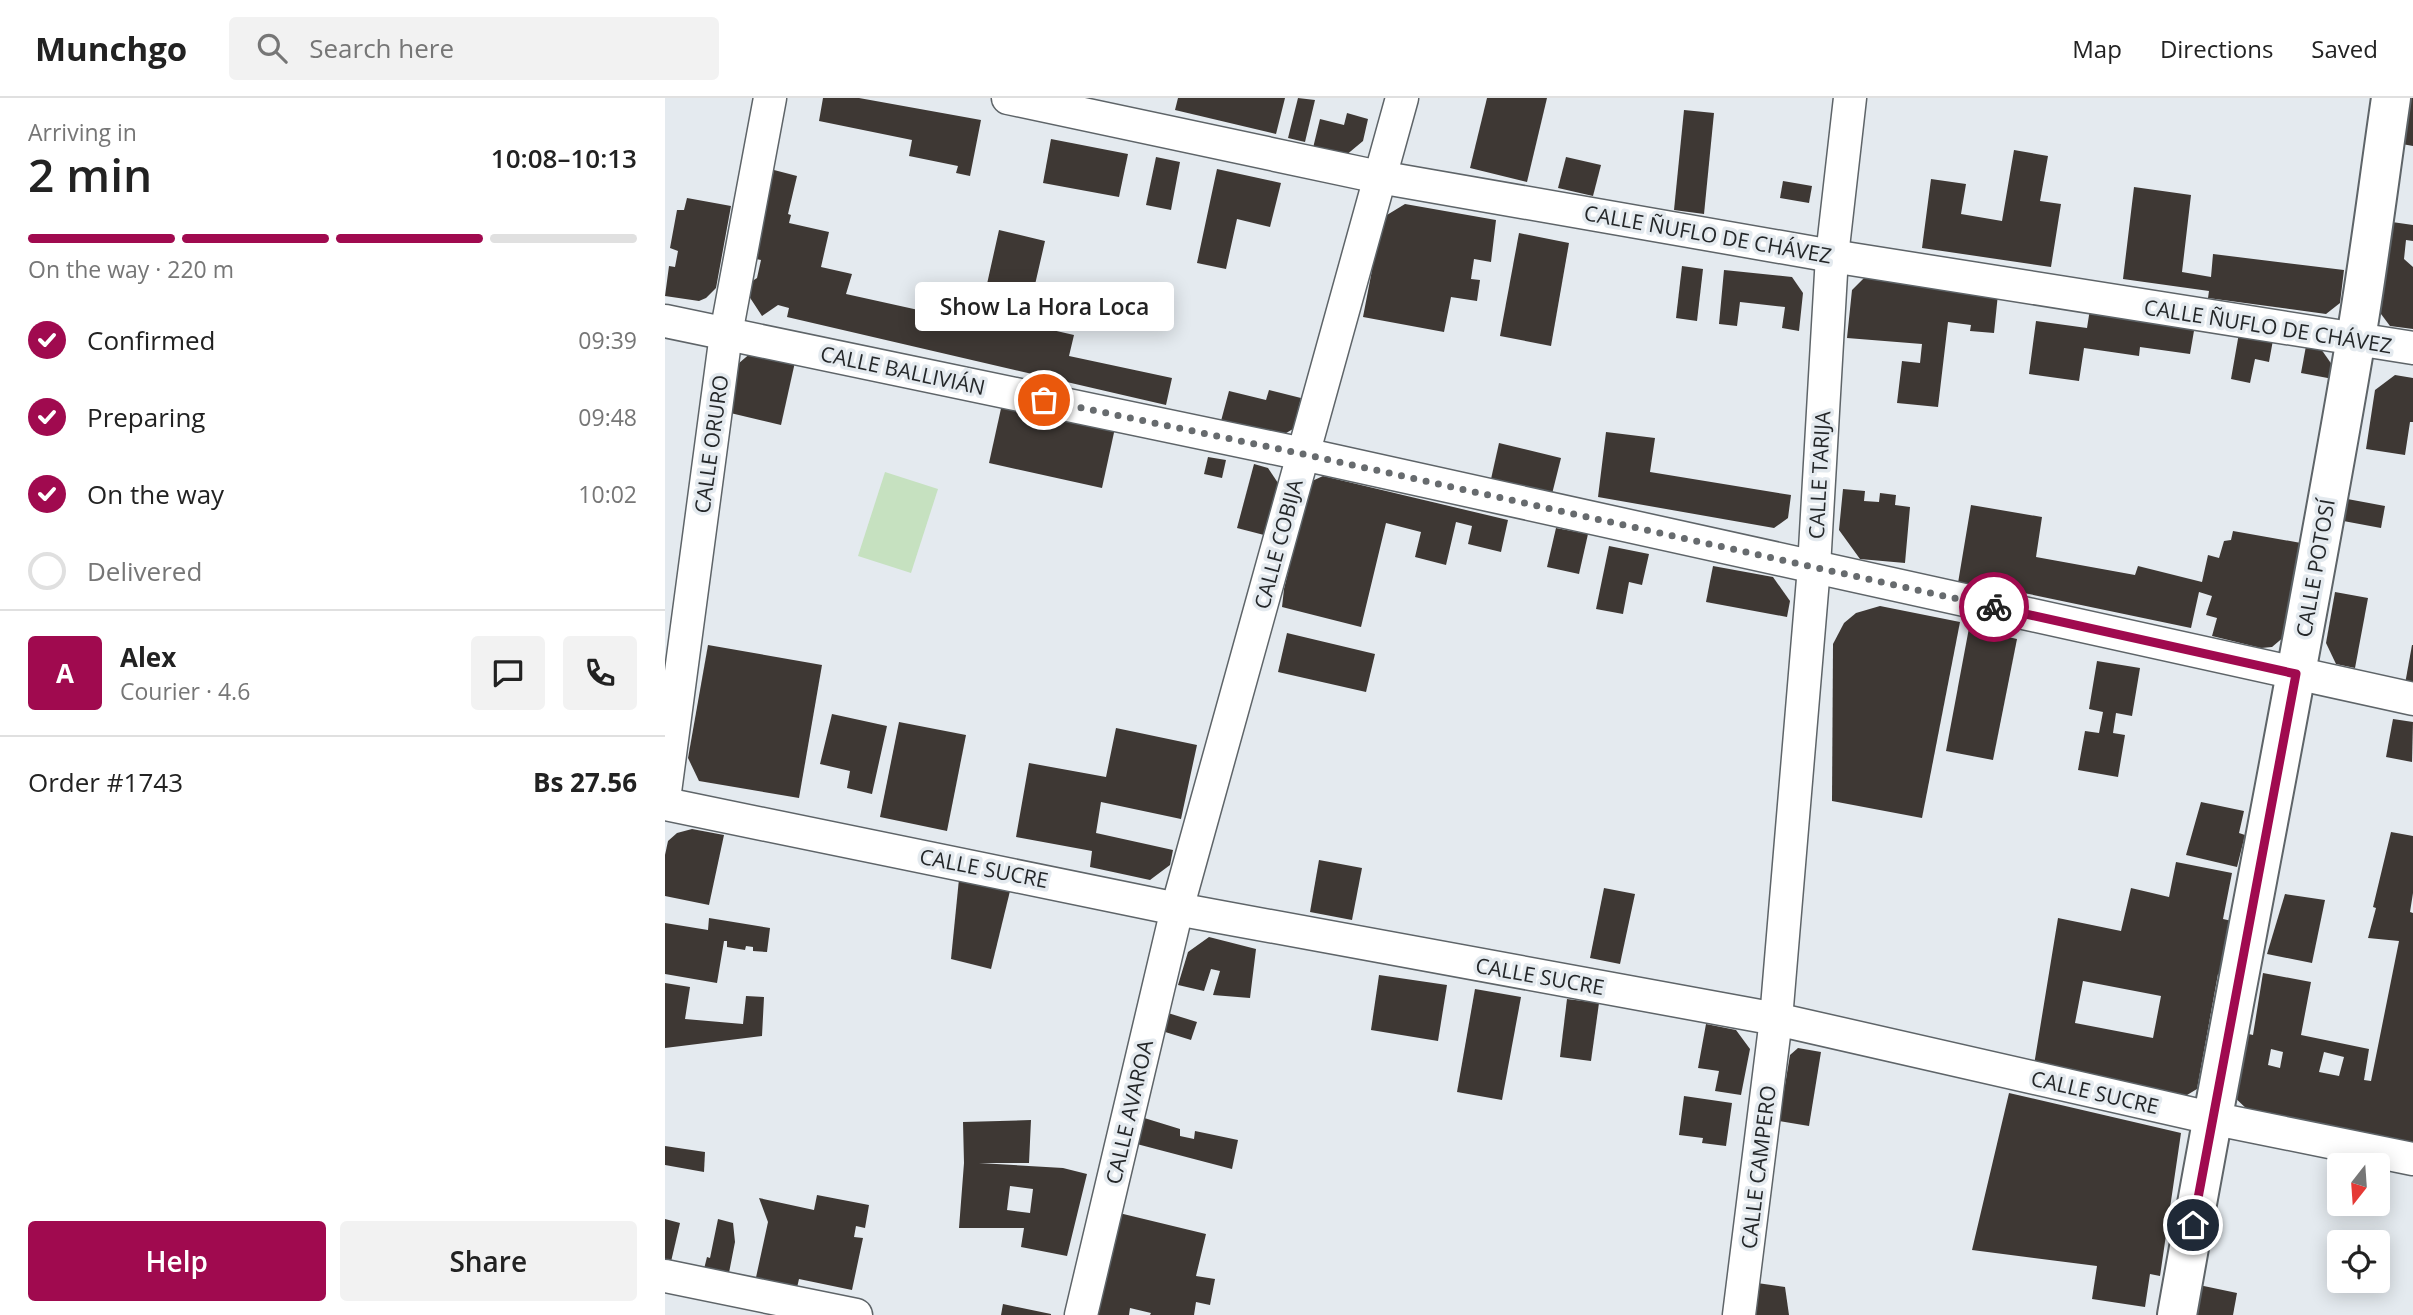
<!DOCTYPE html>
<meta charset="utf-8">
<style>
:root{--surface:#fff;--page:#f2f2f2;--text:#222;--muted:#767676;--line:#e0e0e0;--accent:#a00a4f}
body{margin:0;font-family:"Open Sans",sans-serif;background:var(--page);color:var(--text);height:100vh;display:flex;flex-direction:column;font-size:26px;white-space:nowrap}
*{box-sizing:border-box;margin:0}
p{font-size:23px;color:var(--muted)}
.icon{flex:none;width:38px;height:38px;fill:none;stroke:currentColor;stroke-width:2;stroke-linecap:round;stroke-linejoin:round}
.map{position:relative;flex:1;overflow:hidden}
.side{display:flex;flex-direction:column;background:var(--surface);width:665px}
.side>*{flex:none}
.needle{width:46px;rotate:197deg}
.fabs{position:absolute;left:1662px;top:1055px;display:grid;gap:14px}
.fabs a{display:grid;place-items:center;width:63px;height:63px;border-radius:7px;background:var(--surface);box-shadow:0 4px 18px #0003;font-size:35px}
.pin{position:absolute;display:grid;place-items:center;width:60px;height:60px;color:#fff;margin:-30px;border:4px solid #fff;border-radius:50%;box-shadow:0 2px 7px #0007}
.courier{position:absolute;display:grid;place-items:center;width:70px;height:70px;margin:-35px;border:5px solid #a00a4f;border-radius:50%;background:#fff;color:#222;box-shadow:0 2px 9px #0007}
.bubble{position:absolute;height:49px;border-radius:7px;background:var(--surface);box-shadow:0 4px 18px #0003;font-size:23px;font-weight:600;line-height:49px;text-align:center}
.headline em{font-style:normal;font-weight:600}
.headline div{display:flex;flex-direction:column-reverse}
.headline{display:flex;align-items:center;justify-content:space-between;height:119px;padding:0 28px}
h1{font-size:46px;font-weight:600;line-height:52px}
.bar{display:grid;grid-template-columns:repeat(4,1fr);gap:10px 7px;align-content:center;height:84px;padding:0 28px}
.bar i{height:9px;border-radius:5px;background:var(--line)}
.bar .selected{background:var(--accent)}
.bar p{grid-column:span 4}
.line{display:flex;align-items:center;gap:18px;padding:0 28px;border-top:2px solid var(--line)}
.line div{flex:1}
.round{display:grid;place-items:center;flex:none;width:74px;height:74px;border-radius:7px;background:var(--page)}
ol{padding:0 28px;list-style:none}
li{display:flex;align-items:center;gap:21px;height:77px}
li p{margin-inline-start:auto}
li .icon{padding:7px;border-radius:50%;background:var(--accent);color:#fff;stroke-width:4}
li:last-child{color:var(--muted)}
li i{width:38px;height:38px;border:4px solid var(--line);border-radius:50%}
.action{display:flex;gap:14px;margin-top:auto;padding:14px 28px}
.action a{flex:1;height:80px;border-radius:7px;background:var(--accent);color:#fff;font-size:28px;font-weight:600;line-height:80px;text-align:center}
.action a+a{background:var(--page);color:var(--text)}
header{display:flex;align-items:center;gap:42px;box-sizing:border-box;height:98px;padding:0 35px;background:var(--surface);border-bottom:2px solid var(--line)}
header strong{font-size:33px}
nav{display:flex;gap:38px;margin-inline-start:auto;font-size:24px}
.search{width:490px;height:63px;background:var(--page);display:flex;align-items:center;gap:18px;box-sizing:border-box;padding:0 24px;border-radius:7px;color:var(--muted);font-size:26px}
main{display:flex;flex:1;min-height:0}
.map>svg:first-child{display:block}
</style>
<header>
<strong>Munchgo</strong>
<div class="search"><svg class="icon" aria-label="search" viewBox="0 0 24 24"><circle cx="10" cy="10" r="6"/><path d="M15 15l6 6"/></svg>Search here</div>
<nav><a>Map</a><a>Directions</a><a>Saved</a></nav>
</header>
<main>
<section class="side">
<div class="headline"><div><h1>2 min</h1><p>Arriving in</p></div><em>10:08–10:13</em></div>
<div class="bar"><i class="selected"></i><i class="selected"></i><i class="selected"></i><i></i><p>On the way · 220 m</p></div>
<ol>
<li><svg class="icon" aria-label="check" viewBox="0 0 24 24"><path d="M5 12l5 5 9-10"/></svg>Confirmed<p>09:39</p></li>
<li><svg class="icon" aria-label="check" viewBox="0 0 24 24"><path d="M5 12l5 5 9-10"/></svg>Preparing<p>09:48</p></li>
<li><svg class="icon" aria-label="check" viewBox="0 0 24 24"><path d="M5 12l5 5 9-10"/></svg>On the way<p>10:02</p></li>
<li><i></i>Delivered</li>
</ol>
<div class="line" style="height:126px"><b class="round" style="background:var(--accent);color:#fff">A</b><div><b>Alex</b><p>Courier · 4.6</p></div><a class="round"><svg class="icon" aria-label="chat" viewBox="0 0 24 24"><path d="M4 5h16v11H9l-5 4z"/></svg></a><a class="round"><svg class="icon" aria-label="phone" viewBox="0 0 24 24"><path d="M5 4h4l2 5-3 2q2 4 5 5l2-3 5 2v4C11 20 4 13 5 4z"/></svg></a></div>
<div class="line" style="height:91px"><div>Order #1743</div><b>Bs 27.56</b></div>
<div class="action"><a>Help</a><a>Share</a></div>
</section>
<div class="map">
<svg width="1748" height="1217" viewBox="0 0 1748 1217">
<rect width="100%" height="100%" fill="#e4eaef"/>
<polygon fill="#c6e1c0" points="220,374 273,391 246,475 193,458"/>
<g fill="#3e3834" fill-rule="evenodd">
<polygon points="158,0 194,0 316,22 305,78 291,75 293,68 244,58 247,42 154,23"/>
<polygon points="513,0 620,0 611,36 510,12"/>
<polygon points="633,0 650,2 640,44 623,40"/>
<polygon points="822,0 882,0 862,84 805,70"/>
<polygon points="1744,0 1748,0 1748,48 1737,46"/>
<polygon points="1019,12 1049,15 1039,116 1009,112"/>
<polygon points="682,15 703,21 698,43 680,58 648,50 655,21 679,27"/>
<polygon points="386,41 463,56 454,99 378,85"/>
<polygon points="1349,52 1383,58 1375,103 1396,106 1386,169 1257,150 1266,81 1301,86 1296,116 1337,123"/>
<polygon points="491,59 515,64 506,112 481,107"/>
<polygon points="901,59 936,67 928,98 893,90"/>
<polygon points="552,71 616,85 605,129 572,121 561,171 532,165"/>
<polygon points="109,72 132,78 123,116 126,117 124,125 164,134 156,169 187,176 181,196 276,217 281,195 318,204 334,132 380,143 361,226 409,237 404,258 507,280 501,307 122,219 124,210 113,207 97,218 78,189 92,180 96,162 86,160"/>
<polygon points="1118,83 1147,88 1144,105 1115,100"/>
<polygon points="1469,89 1526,97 1517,174 1546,179 1548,156 1679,172 1675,205 1661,216 1543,200 1544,193 1458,181"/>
<polygon points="22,100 66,108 51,190 41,200 34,203 0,198 4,168 10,169 13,153 5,150 12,112 19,112"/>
<polygon points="740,106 831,122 826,164 809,161 806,181 815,182 812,203 786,199 779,234 698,219 717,120"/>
<polygon points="1727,124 1748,127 1748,143 1741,142 1739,161 1748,169 1748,231 1725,228 1713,212"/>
<polygon points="854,135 904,145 886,248 835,238"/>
<polygon points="1017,168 1038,171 1032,223 1011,220"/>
<polygon points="1059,172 1127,179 1138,195 1134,233 1117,230 1120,209 1075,204 1072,228 1054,226"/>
<polygon points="1199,180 1333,196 1329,235 1305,233 1306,227 1283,224 1273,309 1232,305 1237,263 1255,265 1257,246 1182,240 1187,192"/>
<polygon points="1425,211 1530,227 1525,256 1475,249 1474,258 1419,250 1414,283 1364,276 1371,223 1422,230"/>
<polygon points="1574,235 1608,242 1604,264 1590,261 1585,285 1566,281"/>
<polygon points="1641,248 1656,251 1670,271 1668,281 1636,275"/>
<polygon points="87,254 130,264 116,327 57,313 67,271"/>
<polygon points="1730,277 1748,280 1748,324 1745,324 1740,357 1701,351 1710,292"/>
<polygon points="604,292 636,300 628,331 616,338 556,323 564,293 601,302"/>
<polygon points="337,306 450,330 437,390 324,365"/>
<polygon points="941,334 990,340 985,374 1126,397 1123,420 1109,430 933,399"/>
<polygon points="834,345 896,360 887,396 826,381"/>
<polygon points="543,359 561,362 557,380 539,376"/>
<polygon points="589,366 603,370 613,385 599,437 572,430"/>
<polygon points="658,378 843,422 836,454 803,446 807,428 791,424 781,467 750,459 756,434 721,425 696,529 617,509 619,491 645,384"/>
<polygon points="1178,391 1200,393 1199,403 1214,404 1215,395 1231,397 1230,407 1245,409 1240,465 1195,461 1174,432"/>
<polygon points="1677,400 1720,408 1716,430 1673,422"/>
<polygon points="1306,407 1377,419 1371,459 1470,477 1473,468 1537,484 1543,457 1554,460 1559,443 1566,442 1568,433 1636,445 1620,538 1607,549 1596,550 1547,538 1552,520 1541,517 1547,498 1534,494 1526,530 1364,496 1293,485"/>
<polygon points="891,430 923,436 914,476 882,469"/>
<polygon points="944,448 984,456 977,487 964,484 958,516 931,511"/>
<polygon points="1048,468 1108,479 1125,503 1122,519 1041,504"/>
<polygon points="1670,494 1703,500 1690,570 1671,566 1661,545"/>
<polygon points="1215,508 1295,524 1257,720 1167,703 1168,546 1179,525 1191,515"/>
<polygon points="1304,530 1352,541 1328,662 1281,653"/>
<polygon points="622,535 710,556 701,594 613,574"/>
<polygon points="43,547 157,567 134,700 34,683 23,660"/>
<polygon points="1747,547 1748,547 1748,587 1740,586"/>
<polygon points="1432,563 1475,570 1467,618 1451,615 1448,635 1460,637 1453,679 1413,672 1420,633 1434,635 1438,614 1424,611"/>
<polygon points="167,616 222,628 207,696 182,690 185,673 155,666"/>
<polygon points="1728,621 1748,624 1747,664 1721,659"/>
<polygon points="234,624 301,637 282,733 215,719"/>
<polygon points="451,630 532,647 516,721 436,704 431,735 508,752 505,767 485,782 425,769 427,753 351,739 364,665 441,679"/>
<polygon points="1536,704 1579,713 1574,735 1580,737 1572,769 1521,757"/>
<polygon points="27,731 59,737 44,807 0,798 0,757 3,743 12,735"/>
<path d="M1726 734 1748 738V795L1745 814 1748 815V1046L1584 1013 1566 996 1575 934 1588 937 1598 875 1646 884 1636 937 1704 951 1699 982 1706 983 1734 843 1703 840 1711 810 1708 809ZM1606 951 1618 954 1615 970 1603 967ZM1659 954 1679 959 1674 978 1654 974Z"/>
<polygon points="654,762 697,770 687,822 645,814"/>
<path d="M1511 764 1567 775 1558 821 1567 823 1556 877 1553 876 1532 991 1517 1000 1369 967 1393 820 1456 833 1466 790 1504 799ZM1418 883 1496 898 1488 940 1410 925Z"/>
<polygon points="294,781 345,793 326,871 286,861"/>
<polygon points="939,790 970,796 955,866 925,860"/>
<polygon points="1620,796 1660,802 1647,865 1602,856"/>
<polygon points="44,820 105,830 102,854 88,853 88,849 81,848 80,852 62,849 62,843 59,843 52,885 0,876 0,825 43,832"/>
<polygon points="544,839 591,851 585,900 548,897 555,873 546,871 539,893 513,887 523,854"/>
<polygon points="714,877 782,887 773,943 706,932"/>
<polygon points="0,885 25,889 20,921 78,926 81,898 99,899 97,938 0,950"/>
<polygon points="810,891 856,899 837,1002 792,994"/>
<polygon points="902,901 934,905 926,963 895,959"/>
<polygon points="503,915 532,924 526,942 497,933"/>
<polygon points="1041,926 1071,932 1085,951 1076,997 1050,993 1054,973 1033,970"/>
<polygon points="1133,950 1156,954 1144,1028 1114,1023 1125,957"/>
<polygon points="1344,995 1516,1035 1495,1178 1485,1176 1480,1209 1427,1201 1432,1168 1307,1152"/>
<polygon points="1019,998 1067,1005 1061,1048 1037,1045 1038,1040 1014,1037"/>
<polygon points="476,1019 515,1031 515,1038 529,1041 530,1033 573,1042 567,1071 468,1045"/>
<path d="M366 1022 364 1065H314L398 1070 422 1076 402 1158 356 1149 359 1130H294L299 1065 298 1024ZM345 1088 368 1091 365 1115 342 1112Z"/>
<polygon points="0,1048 40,1054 39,1074 0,1067"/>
<polygon points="152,1097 204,1107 200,1130 191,1128 189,1139 198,1140 187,1192 134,1181 131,1194 90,1184 103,1124 94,1100 149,1112"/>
<polygon points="450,1114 541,1136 531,1178 550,1181 545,1207 531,1204 529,1217 485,1217 486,1215 465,1210 464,1217 425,1217"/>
<polygon points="0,1121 15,1125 5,1168 0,1167"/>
<polygon points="53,1121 68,1125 70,1144 63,1180 38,1175 42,1159 45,1160"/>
<polygon points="1085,1184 1120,1189 1124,1217 1079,1217"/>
<polygon points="1534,1187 1572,1195 1568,1217 1528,1217"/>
<polygon points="338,1206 386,1216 386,1217 336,1217"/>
</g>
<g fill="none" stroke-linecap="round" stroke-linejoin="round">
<defs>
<g id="minor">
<polyline points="343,0 714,79 1167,158 1748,250"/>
<polyline points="0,223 638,356 1748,601"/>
<polyline points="0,694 61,236 105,0"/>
<polyline points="0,706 512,811 1111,921 1546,1020 1748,1061"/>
<polyline points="0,1178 191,1217"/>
<polyline points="416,1217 512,811 737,0"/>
<polyline points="1074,1217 1111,921 1149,469 1167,158 1185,0"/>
</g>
<path id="tertiary" d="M1512 1217C1569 893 1635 570 1690 246 1704 164 1714 82 1726 0"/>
</defs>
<use href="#minor" stroke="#5e6468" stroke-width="35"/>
<use href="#tertiary" stroke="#5e6468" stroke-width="42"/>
<use href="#minor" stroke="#fff" stroke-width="32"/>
<use href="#tertiary" stroke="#fff" stroke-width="38"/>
</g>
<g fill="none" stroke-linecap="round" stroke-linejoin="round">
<polyline stroke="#676b6e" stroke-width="7" stroke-dasharray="0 12.6" points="379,302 638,356 1329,509"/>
<polyline stroke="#a00a4f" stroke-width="9" points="1329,509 1631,576 1528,1127"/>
</g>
<g text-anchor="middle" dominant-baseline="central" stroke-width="7" stroke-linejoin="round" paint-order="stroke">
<g font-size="21" fill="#242729" stroke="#e4eaef">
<text transform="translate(1043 136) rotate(10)">CALLE ÑUFLO DE CHÁVEZ</text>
<text transform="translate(1603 228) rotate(9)">CALLE ÑUFLO DE CHÁVEZ</text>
<text transform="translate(238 272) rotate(12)">CALLE BALLIVIÁN</text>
<text transform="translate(46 346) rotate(-82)">CALLE ORURO</text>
<text transform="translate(1154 377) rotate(-87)">CALLE TARIJA</text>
<text transform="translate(613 446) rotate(-75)">CALLE COBIJA</text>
<text transform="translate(1650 470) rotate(-80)">CALLE POTOSÍ</text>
<text transform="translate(319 770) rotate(11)">CALLE SUCRE</text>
<text transform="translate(875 878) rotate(10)">CALLE SUCRE</text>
<text transform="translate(1430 994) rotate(13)">CALLE SUCRE</text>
<text transform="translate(464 1014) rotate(-77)">CALLE AVAROA</text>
<text transform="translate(1093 1069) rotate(-83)">CALLE CAMPERO</text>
</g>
</g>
</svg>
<div class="fabs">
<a><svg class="needle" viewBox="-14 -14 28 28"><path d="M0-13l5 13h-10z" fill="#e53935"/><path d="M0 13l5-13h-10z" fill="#767676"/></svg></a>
<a><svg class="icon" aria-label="locate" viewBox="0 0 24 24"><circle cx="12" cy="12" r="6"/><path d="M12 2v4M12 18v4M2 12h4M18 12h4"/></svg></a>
</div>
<div class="pin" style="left:379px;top:302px;background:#ea580c"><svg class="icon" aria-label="bag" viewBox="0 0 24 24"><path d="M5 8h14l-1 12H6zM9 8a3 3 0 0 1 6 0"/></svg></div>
<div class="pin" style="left:1528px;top:1127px;background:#1f2937"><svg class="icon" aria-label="home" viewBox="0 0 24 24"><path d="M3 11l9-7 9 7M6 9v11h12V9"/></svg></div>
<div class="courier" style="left:1329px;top:509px"><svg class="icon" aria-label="bike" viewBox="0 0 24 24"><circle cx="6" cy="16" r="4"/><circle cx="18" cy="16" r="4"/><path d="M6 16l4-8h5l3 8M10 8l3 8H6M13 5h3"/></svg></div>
<div class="bubble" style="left:250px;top:184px;width:259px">Show La Hora Loca</div>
</div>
</main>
